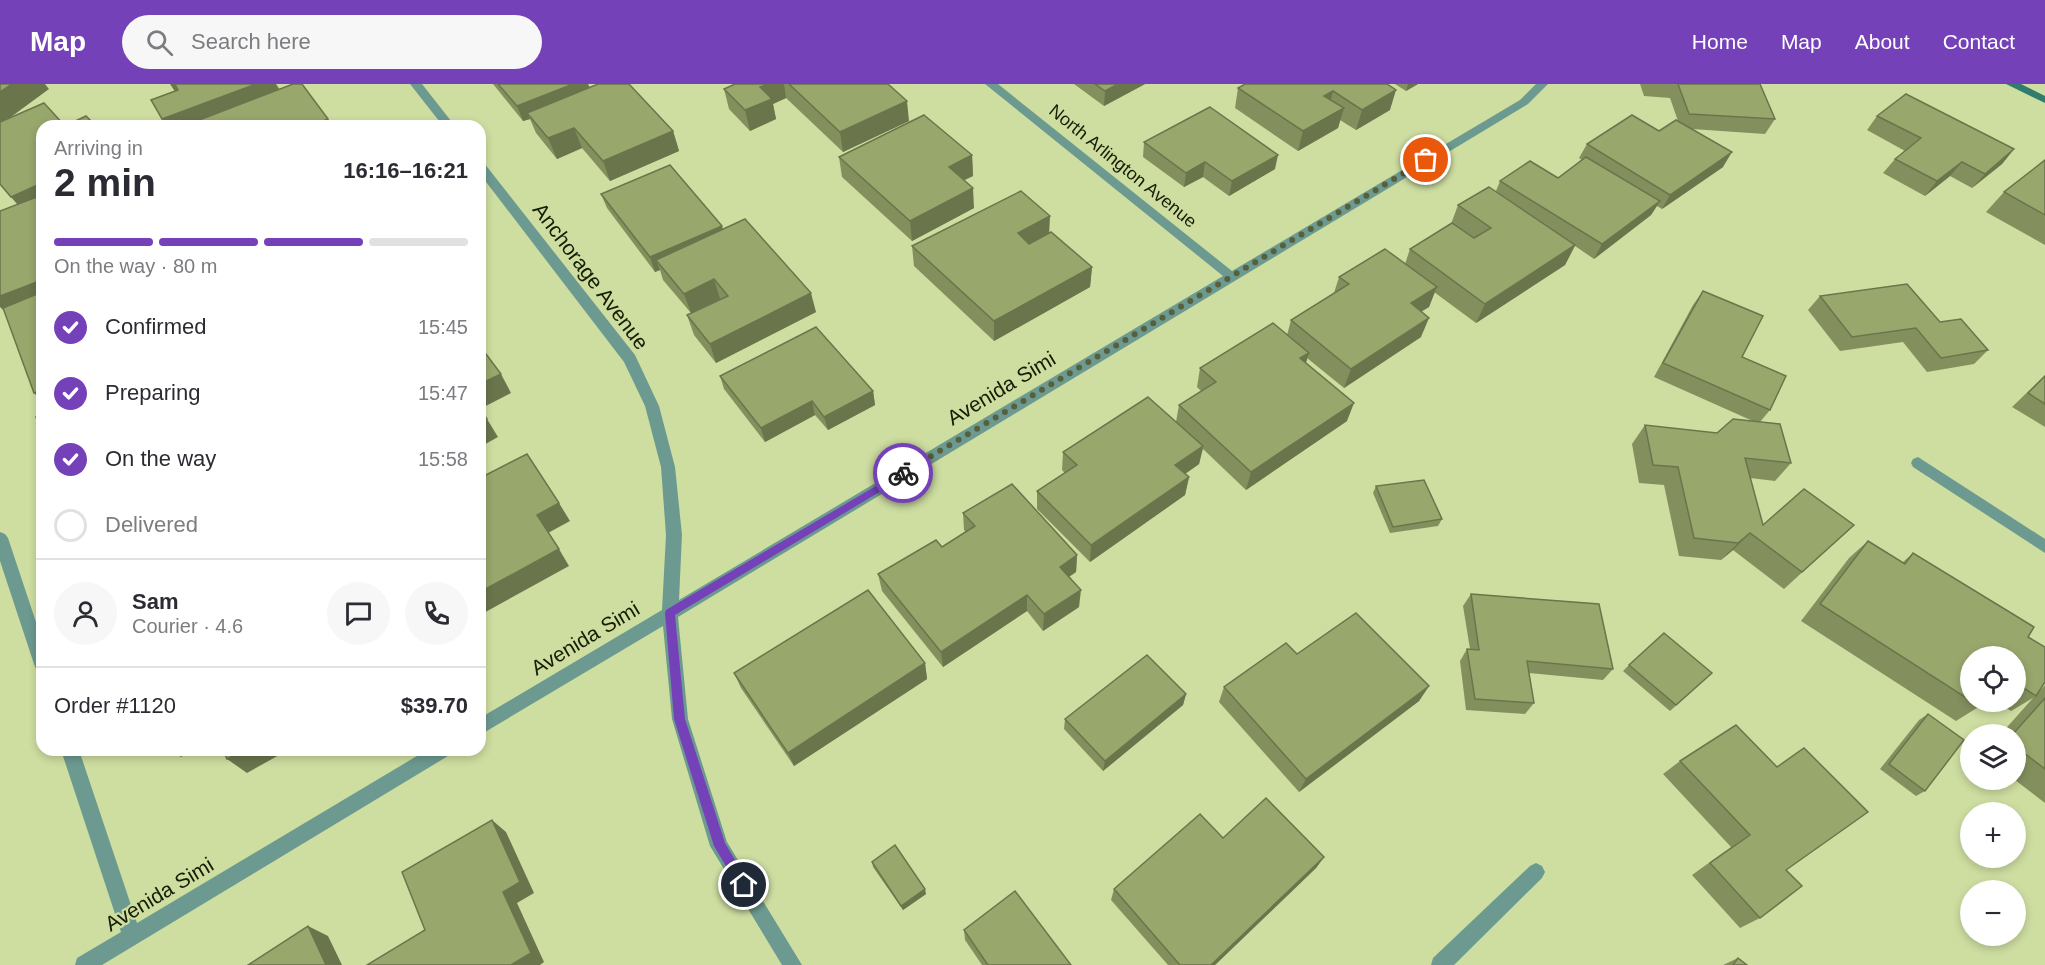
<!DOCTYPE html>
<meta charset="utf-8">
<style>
:root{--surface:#fff;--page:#f7f7f7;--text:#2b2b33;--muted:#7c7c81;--line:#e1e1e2;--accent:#7541b8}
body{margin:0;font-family:Helvetica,sans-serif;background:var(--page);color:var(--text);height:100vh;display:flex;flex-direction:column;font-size:22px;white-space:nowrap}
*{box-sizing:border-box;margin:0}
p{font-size:20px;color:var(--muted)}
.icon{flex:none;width:33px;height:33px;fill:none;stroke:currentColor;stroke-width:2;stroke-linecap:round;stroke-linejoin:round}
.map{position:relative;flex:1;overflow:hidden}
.drawer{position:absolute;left:36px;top:36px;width:450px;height:636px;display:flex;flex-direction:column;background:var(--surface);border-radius:18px;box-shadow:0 3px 9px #0003}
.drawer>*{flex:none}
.controls{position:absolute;left:1960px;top:562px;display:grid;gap:12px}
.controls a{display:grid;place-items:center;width:66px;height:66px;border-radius:50%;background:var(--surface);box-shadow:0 3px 9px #0003;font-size:30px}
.pin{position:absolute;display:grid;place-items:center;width:51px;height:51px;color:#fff;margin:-26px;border:3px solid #fff;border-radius:50%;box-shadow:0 2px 6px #0007}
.courier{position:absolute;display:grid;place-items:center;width:60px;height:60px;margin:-30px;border:4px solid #7541b8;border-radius:50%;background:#fff;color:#222;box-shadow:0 2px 8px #0007}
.head em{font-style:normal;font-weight:700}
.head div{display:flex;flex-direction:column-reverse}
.head{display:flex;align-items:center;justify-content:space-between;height:102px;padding:0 18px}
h1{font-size:39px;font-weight:700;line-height:45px}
.bar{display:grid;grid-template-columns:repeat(4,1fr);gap:9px 6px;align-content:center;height:72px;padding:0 18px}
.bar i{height:8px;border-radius:4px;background:var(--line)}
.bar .selected{background:var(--accent)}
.bar p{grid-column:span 4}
.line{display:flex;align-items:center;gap:15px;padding:0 18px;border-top:2px solid var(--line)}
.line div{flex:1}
.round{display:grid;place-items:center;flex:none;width:63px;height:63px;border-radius:32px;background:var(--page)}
ol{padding:0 18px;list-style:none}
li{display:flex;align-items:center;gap:18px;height:66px}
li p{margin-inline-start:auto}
li .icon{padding:6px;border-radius:50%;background:var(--accent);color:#fff;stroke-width:4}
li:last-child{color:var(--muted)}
li i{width:33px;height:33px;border:3px solid var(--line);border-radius:50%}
header{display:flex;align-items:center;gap:36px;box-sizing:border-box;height:84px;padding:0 30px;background:var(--accent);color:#fff}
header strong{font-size:28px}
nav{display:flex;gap:33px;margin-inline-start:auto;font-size:21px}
.search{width:420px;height:54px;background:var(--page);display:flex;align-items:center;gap:15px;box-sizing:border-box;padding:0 21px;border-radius:33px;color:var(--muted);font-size:22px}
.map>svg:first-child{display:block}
</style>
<header>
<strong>Map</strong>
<div class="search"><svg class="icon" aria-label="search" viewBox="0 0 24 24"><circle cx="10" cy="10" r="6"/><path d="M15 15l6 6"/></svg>Search here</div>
<nav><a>Home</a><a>Map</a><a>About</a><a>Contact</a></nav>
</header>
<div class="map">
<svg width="2045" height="881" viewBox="0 0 2045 881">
<rect width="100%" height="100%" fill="#cedea1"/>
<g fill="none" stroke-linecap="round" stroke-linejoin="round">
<g fill="#6d9a90" fill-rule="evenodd">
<polygon points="410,0 422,0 455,42 443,42"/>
<polygon points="985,0 998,0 1232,187 1520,16 1536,0 1548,0 1528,20 678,533 688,635 727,758 802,881 782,881 710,762 672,635 663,542 480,651 480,634 662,526 666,451 661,383 645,322 624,278 480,90 480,78 484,79 635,271 659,322 675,383 682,451 679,516 1223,192"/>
<polygon points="1918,373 2045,455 2045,469 1913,383 1911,379 1913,375"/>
<polygon points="0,448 5,450 8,454 42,556 42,587 36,585 34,580 0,477"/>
<polygon points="61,666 79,666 137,839 427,666 451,666 448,672 102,881 75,881 77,874 121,848"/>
<polygon points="1536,779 1542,782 1545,788 1542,794 1454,881 1431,881 1433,874 1530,782"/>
</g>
<polygon fill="#327c6f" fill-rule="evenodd" points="2006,0 2021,0 2045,12 2045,19"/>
</g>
<g fill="#83905d">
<polygon points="493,0 588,0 590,4 673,47 679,67 610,97 582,64 557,75 536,49 530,35 523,37"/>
<polygon points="735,0 888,0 909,37 843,68 786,14 773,20 776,35 750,47 729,25 724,5"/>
<polygon points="1074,0 1145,0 1104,22"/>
<polygon points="1387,0 1390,26 1356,46 1340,36 1338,44 1298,67 1235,24 1238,4"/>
<polygon points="1395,0 1418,0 1406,7"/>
<polygon points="1640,0 1760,0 1775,35 1765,50 1692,45 1723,83 1662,125 1657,122 1651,131 1594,175 1575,162 1565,181 1476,239 1434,208 1429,223 1421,227 1421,253 1344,304 1307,274 1306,279 1347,337 1246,406 1203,365 1199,380 1185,390 1189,393 1185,411 1090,478 1037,425 1037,407 1065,389 1062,386 1063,368 1176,338 1179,321 1201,307 1197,303 1200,284 1287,251 1291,236 1334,209 1339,193 1405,180 1410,165 1451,140 1458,121 1496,107 1500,97 1558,94 1582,76 1579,74 1587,60 1659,47 1678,37 1670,14 1644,12"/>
<polygon points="1877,32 2014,65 2002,80 1972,104 1950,92 1925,112 1883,89 1895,75 1905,67 1867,46"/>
<polygon points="1144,58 1275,85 1229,112 1203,93 1184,103 1143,73"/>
<polygon points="972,71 973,92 964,96 974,124 912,157 842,93 839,73"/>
<polygon points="2045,76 2045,161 1986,128 2004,108"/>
<polygon points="601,110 723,145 816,228 716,279 694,251 687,231 720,215 691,229 663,196 660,186 655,188 607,124"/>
<polygon points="1050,149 1092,183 1090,203 994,257 914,182 912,162"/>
<polygon points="1703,207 1742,273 1770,326 1760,338 1791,379 1775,397 1750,394 1763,441 1854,441 1784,505 1733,466 1721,476 1679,472 1664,401 1639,399 1632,360 1645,341 1717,349 1755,338 1654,293 1693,221"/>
<polygon points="1820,212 1940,238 1988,266 1974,280 1927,288 1903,258 1840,267 1808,226"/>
<polygon points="2045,291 2045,343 2012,323"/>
<polygon points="720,292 873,307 875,321 828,346 815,331 765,358 724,305"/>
<polygon points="1376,402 1442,435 1438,442 1390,449 1373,409"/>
<polygon points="963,429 1077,471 1076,488 1069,493 1079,523 1043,547 1027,527 943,583 882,507 878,490 942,463 966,448 964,446"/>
<polygon points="1868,457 1902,479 1913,469 2028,553 2039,608 2045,601 2045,719 2015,696 2016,651 2000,651 2033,614 2011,627 1997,618 2016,618 2016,573 1971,573 1971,618 1982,618 1980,622 1956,637 1801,537 1849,474"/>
<polygon points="1471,510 1613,585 1603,596 1529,589 1534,619 1525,630 1466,626 1460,577 1467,565 1470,565 1463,522"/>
<polygon points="925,579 927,595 794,682 741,604 734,589"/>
<polygon points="1629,581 1712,589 1670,627 1623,587"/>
<polygon points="1429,602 1419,617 1299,708 1219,618 1224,603"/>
<polygon points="1186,610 1183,621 1103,687 1064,645 1065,635"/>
<polygon points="1928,630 1925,707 1916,712 1880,685 1919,636"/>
<polygon points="1680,677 1786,786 1760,834 1740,844 1692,791 1731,763 1663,690"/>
<polygon points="1223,754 1324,773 1316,784 1215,881 1168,881 1111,816 1114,805"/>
<polygon points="872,778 926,810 903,826 873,783"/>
<polygon points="964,846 1071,881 982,881 965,856"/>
<polygon points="1738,874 1747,881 1723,881"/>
</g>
<g fill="#6a754c">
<polygon points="12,0 45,0 49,5 0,41 0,8"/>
<polygon points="170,0 176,0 183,10 178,12"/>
<polygon points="256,0 276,0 285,14 212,42 167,42 162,35"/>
<polygon points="573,0 588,0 592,10 527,29 530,35 523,37 517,22"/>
<polygon points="768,0 784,0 786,14 773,20 776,35 750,47 745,26 760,3"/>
<polygon points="1118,0 1145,0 1104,22 1105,7"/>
<polygon points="1408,0 1418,0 1406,7"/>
<polygon points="1396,6 1390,26 1356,46 1362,26"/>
<polygon points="1333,7 1328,28 1324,12"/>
<polygon points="907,17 909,37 843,68 840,48"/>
<polygon points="1344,24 1338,44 1298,67 1303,47"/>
<polygon points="328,35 333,42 310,42"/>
<polygon points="574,44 582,64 557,75 548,54"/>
<polygon points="673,47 679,67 610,97 603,77"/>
<polygon points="2014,65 2002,80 1972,104 1985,90"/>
<polygon points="1732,68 1723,83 1662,125 1670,111"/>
<polygon points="972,71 973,92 950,103 949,83"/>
<polygon points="1278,71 1275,85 1229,112 1232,97"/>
<polygon points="1205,78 1203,93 1184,103 1186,89"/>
<polygon points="1962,78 1950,92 1925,112 1937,97"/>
<polygon points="42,99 42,119 24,128 11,113"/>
<polygon points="973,104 974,124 912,157 910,137"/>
<polygon points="1660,117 1651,131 1594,175 1602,160"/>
<polygon points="1050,132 1049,152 1018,169 1018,149"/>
<polygon points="722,142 726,156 656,176 660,186 655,188 650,173"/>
<polygon points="1575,161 1565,181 1476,239 1485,220"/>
<polygon points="1092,183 1090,203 994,257 994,237"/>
<polygon points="714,195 720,215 691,229 684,210"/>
<polygon points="42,196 42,223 13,235 0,223 0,212"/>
<polygon points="1437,203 1429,223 1403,239 1411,219"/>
<polygon points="811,209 816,228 716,279 710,260"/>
<polygon points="1429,234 1421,253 1344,304 1351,285"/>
<polygon points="1309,269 1303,288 1300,274"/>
<polygon points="501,290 511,309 480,325 480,300"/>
<polygon points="42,306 42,317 34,309"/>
<polygon points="873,307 875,321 828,346 824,333"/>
<polygon points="812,317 815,331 765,358 761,344"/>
<polygon points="1354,319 1347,337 1246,406 1251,388"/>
<polygon points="487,335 498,353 480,363 480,338"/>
<polygon points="1203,362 1199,380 1172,399 1175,381"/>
<polygon points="1189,393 1185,411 1090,478 1091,461"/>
<polygon points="559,419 570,437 548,449 537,431"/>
<polygon points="1750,449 1733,466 1721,476 1738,459"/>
<polygon points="559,465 569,482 480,531 480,508"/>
<polygon points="1077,471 1076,488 1059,499 1060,483"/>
<polygon points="1081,506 1079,523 1043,547 1044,530"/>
<polygon points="1027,511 1027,527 943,583 941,568"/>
<polygon points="925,579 927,595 794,682 788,669"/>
<polygon points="1429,602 1419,617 1299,708 1306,695"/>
<polygon points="1186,610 1183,621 1103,687 1105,677"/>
<polygon points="170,666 193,666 181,673"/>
<polygon points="244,666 288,666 247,689 227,675"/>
<polygon points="492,736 506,748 534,809 517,819 544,878 540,881 511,881 503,808"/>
<polygon points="1324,773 1316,784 1215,881 1211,881"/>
<polygon points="925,805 926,810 903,826 901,822"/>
<polygon points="308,842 328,852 342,881 326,881"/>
</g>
<g fill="#98a76c" stroke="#6a754c" stroke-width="1.5">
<polygon points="0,0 12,0 0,8"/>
<polygon points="175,0 256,0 162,35 151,16 178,6"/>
<polygon points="293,0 302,0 328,35 310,42 197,42 194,38"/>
<polygon points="498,0 573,0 517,22"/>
<polygon points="598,0 629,0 673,47 603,77 574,44 548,54 527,29"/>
<polygon points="735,0 768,0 760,3 772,15 745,26 724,5"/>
<polygon points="789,0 888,0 907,17 840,48"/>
<polygon points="1095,0 1118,0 1105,7"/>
<polygon points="1245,0 1387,0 1396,6 1362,26 1333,7 1324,12 1344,24 1303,47 1238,4"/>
<polygon points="1678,0 1760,0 1775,35 1689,30"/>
<polygon points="1906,10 2014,65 1985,90 1962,78 1937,97 1895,75 1921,54 1877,32"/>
<polygon points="44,19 65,42 86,32 96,42 42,42 42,99 11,113 0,100 0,38"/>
<polygon points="1210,23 1278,71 1232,97 1205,78 1186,89 1144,58"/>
<polygon points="924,31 972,71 949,83 973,104 910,137 839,73"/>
<polygon points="1632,31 1659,47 1676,36 1732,68 1670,111 1587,60"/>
<polygon points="1586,73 1660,117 1602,160 1500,97 1530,77 1558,94"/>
<polygon points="2045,76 2045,131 2004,108"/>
<polygon points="670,81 722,142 650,173 601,110"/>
<polygon points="1489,103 1575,161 1485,220 1410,165 1452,139 1474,154 1491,144 1458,121"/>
<polygon points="1021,107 1050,132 1018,149 1029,160 1051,148 1092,183 994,237 912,162"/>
<polygon points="42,111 42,196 0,212 0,127"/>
<polygon points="745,135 811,209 710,260 687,231 728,212 714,195 684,210 656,176"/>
<polygon points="1385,165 1437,203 1411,219 1429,234 1351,285 1291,236 1349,200 1339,193"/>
<polygon points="1907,200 1940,238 1961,235 1988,266 1941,274 1916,244 1852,253 1820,212"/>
<polygon points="1703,207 1763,232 1742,273 1786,292 1770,326 1663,279"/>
<polygon points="42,208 42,306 34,309 3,224"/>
<polygon points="1273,239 1309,269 1300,274 1354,319 1251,388 1179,321 1216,298 1200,284"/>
<polygon points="816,243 873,307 824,333 812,317 761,344 720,292"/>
<polygon points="480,262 501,290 480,300"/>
<polygon points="2045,292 2045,320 2028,309"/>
<polygon points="1148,313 1203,362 1175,381 1189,393 1091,461 1037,407 1077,381 1063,368"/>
<polygon points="480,325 487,335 480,338"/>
<polygon points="42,330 42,351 36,333"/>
<polygon points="1733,335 1780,340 1791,379 1745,374 1763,441 1804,405 1854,441 1802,488 1750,449 1738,459 1694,454 1678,383 1653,381 1645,341 1717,349"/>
<polygon points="527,370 559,419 537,431 559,465 480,508 480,394"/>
<polygon points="1424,396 1442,435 1393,443 1376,402"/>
<polygon points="1012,400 1077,471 1060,483 1081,506 1044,530 1027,511 941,568 878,490 936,456 942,463 975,442 963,429"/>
<polygon points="1868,457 1905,480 1913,469 2034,543 2028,553 2045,563 2045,598 2036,612 2016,599 2016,573 1971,573 1971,617 1820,520"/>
<polygon points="868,506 925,579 788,669 734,589"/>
<polygon points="1471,510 1599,520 1613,585 1527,577 1534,619 1475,615 1467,565 1479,566"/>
<polygon points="1356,529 1429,602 1306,695 1224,603 1286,559 1297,570"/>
<polygon points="1664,549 1712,589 1676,621 1629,581"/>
<polygon points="1147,571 1186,610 1105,677 1065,635"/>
<polygon points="2045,614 2045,685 2016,663 2016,651 2012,651"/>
<polygon points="1973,618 1982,618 1980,622"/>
<polygon points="1928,630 1964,656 1925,707 1889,680"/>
<polygon points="1736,641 1777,683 1804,664 1868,728 1786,786 1802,802 1760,834 1710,779 1750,751 1680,677"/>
<polygon points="223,666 244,666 227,675"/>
<polygon points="1266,714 1324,773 1211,881 1180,881 1114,805 1200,730 1223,754"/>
<polygon points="492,736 520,798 503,808 531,869 511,881 367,881 425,846 402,788"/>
<polygon points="895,761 925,805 901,822 872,778"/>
<polygon points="1015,807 1071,881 988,881 964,846"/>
<polygon points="308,842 326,881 248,881"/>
<polygon points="1738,874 1747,881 1733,881"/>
</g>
<polygon fill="#7541b8" points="903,386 908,389 906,392 675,531 685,635 725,759 750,801 744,807 740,806 714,762 674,635 665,529 666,526"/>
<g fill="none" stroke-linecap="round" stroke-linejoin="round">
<polyline stroke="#57603c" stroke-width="6" stroke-dasharray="0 10.8" points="903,389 1426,76"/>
</g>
<g text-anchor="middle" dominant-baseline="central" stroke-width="4.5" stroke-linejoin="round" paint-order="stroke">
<g font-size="18" fill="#171c05" stroke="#cedea1">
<text transform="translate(1123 82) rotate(39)">North Arlington Avenue</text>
</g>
<g font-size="21" fill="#171c05" stroke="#cedea1">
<text transform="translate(591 192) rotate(53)">Anchorage Avenue</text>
<text transform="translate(1001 304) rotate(-31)">Avenida Simi</text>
<text transform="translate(585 554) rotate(-31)">Avenida Simi</text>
<text transform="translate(159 810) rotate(-31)">Avenida Simi</text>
</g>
</g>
</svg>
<div class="controls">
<a><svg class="icon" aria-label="locate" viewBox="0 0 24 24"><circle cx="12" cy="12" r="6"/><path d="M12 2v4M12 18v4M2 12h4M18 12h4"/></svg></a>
<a><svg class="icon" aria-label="layers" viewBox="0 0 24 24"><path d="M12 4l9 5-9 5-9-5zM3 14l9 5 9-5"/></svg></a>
<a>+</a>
<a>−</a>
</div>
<div class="pin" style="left:1426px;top:76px;background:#ea580c"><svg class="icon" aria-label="bag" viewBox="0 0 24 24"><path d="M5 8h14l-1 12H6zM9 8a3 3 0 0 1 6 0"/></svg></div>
<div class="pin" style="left:744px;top:801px;background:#1f2937"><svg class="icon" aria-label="home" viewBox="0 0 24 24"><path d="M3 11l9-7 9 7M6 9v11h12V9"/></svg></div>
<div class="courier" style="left:903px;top:389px"><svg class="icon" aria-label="bike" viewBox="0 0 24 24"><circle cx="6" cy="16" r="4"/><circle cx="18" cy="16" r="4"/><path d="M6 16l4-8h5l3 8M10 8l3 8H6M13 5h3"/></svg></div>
<section class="drawer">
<div class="head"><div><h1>2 min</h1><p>Arriving in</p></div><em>16:16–16:21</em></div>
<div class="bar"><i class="selected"></i><i class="selected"></i><i class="selected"></i><i></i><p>On the way · 80 m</p></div>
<ol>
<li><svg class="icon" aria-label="check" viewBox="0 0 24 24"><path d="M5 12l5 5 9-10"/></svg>Confirmed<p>15:45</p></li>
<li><svg class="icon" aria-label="check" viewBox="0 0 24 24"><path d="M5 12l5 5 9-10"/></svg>Preparing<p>15:47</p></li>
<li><svg class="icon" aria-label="check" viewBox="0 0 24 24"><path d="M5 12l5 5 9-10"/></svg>On the way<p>15:58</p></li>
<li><i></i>Delivered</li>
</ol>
<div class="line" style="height:108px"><a class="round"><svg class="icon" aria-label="person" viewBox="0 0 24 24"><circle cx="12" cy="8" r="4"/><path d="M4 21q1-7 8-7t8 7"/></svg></a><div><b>Sam</b><p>Courier · 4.6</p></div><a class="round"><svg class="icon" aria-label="chat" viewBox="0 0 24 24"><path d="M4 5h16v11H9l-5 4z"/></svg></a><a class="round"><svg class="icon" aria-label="phone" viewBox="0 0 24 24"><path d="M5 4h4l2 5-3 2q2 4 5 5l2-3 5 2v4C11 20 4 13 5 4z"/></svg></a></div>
<div class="line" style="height:78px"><div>Order #1120</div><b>$39.70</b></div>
</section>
</div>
